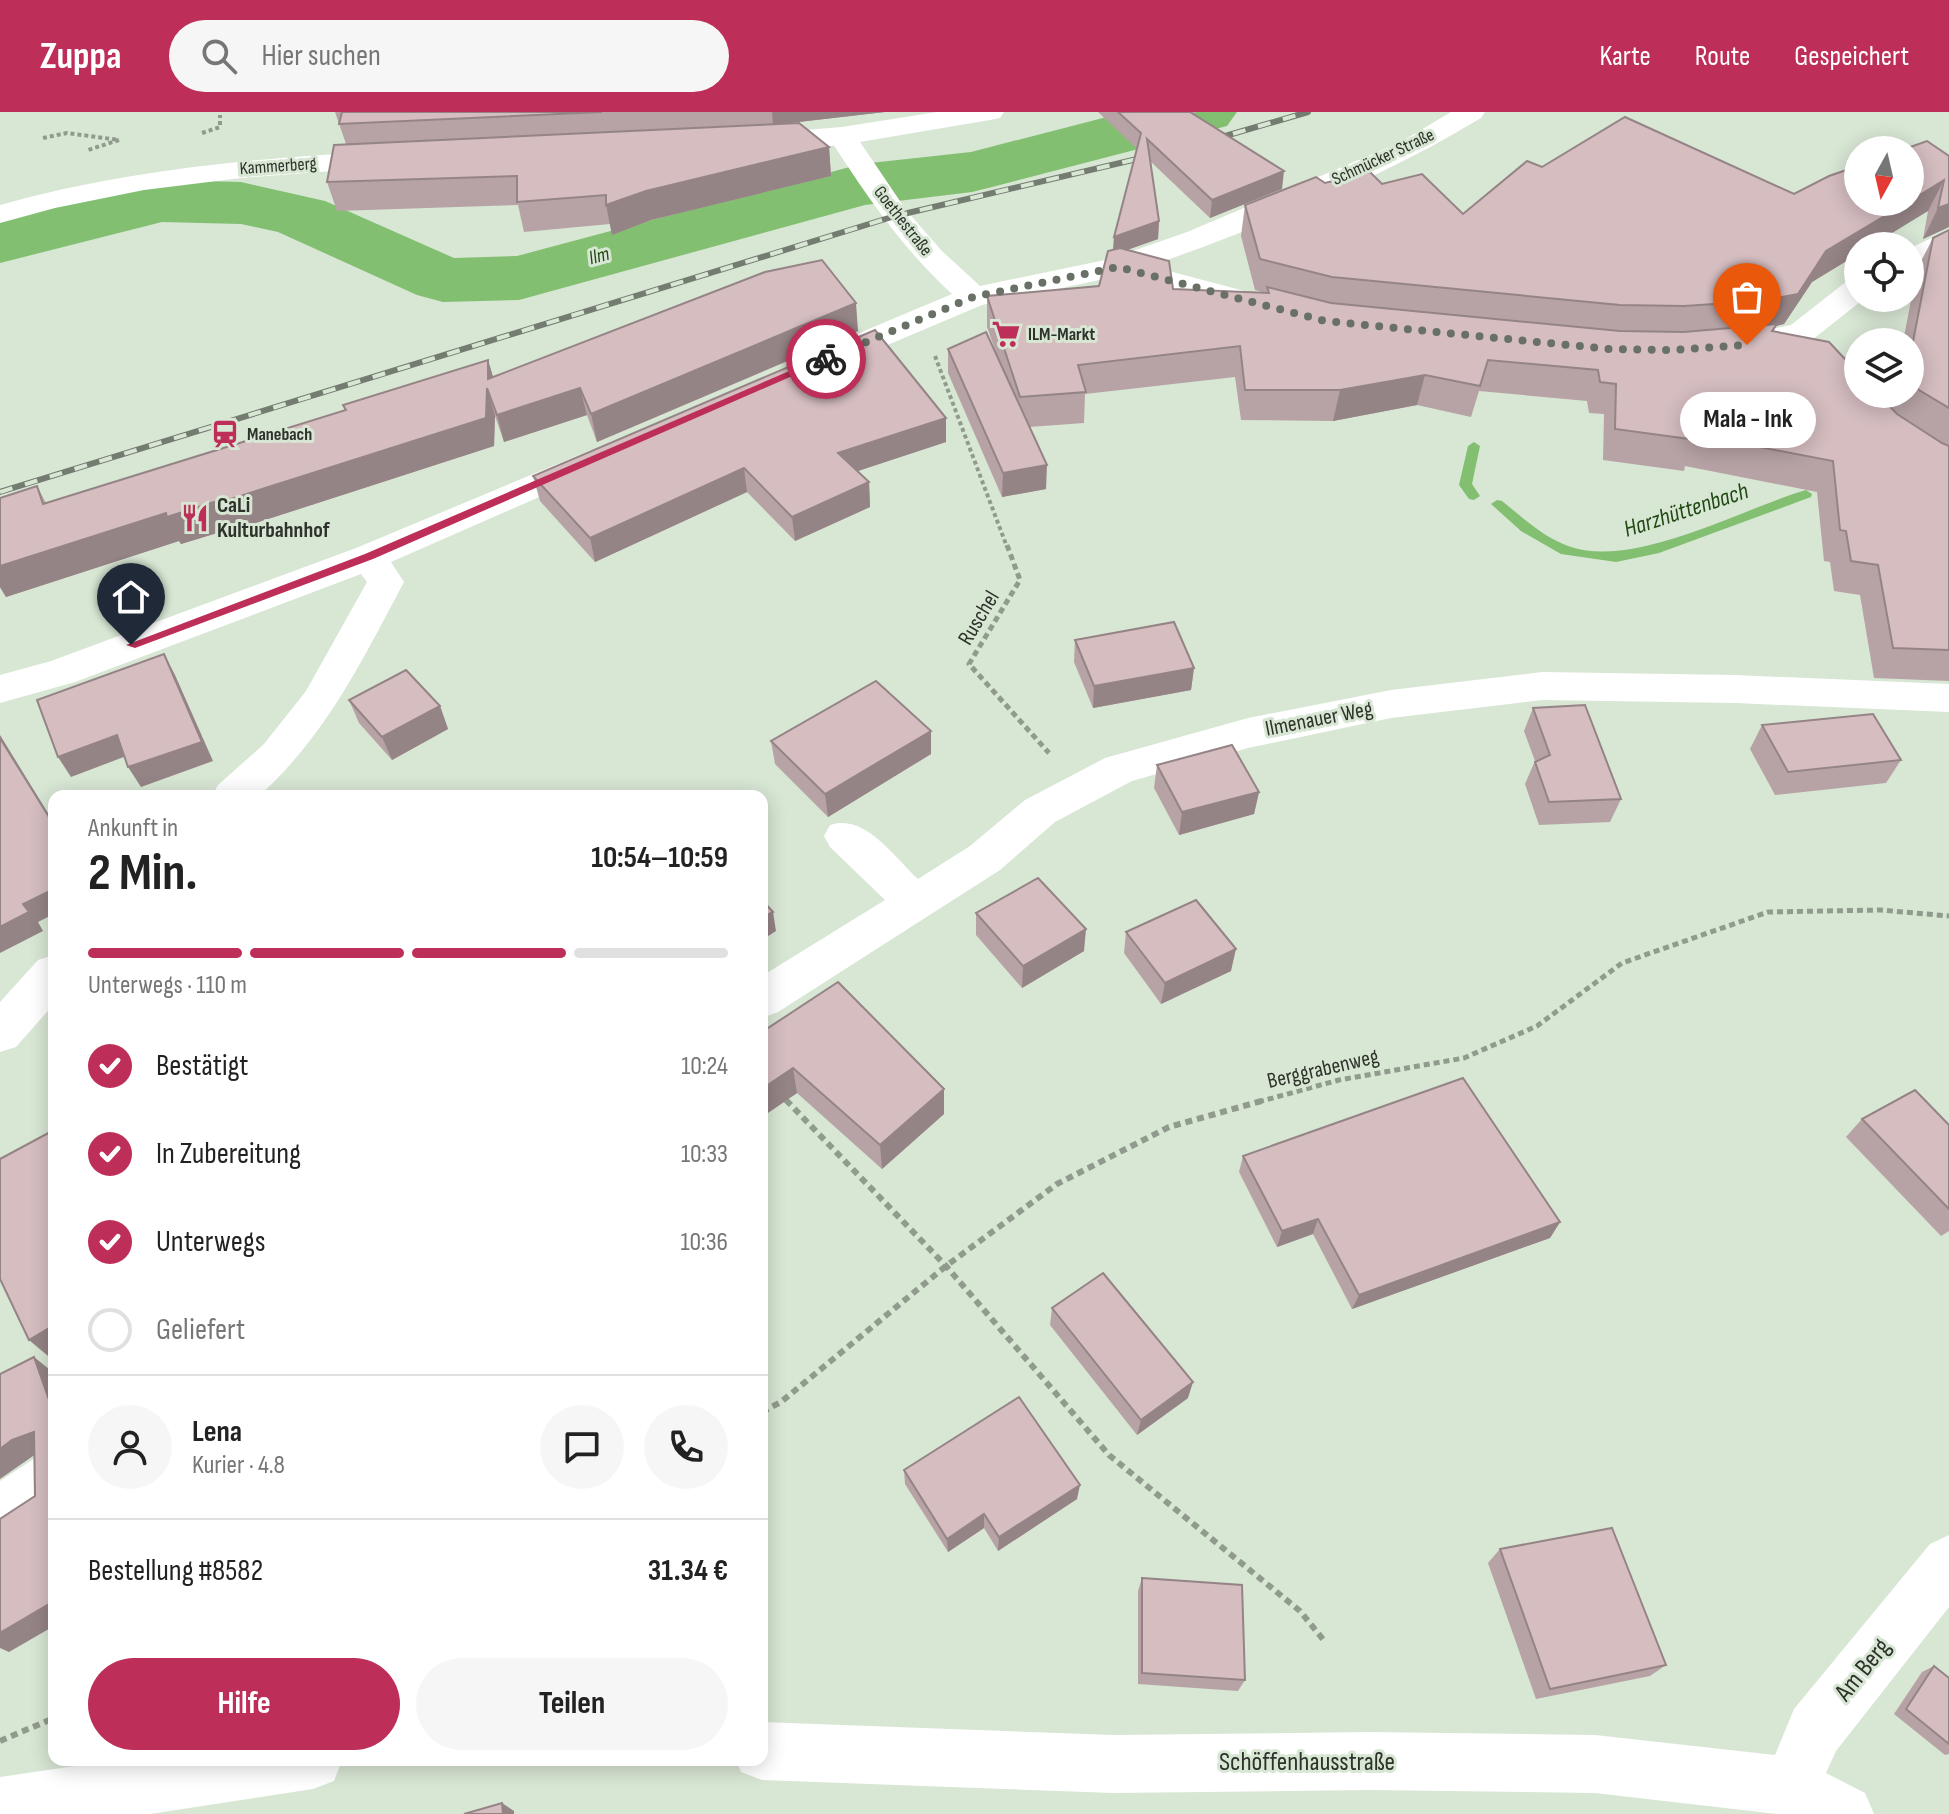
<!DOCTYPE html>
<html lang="de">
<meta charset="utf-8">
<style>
:root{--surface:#fff;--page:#f6f6f6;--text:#222;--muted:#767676;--line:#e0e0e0;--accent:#bd2e58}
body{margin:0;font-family:"Sofia Sans Condensed",sans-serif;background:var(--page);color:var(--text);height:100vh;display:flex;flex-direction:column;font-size:30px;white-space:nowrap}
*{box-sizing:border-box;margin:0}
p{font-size:26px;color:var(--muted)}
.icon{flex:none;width:44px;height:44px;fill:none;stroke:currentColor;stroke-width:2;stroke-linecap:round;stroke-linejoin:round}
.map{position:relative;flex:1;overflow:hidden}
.side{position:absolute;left:48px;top:678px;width:720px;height:976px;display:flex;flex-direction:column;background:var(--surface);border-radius:16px;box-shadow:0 4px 20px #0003}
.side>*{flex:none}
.needle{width:52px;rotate:188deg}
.controls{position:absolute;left:1844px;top:24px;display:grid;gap:16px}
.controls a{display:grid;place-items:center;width:80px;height:80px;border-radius:50%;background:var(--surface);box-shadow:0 4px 20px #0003;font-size:40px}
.pin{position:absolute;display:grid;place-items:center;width:68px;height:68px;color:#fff;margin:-82px -34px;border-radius:50% 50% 50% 0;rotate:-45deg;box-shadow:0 0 8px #0007}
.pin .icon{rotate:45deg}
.courier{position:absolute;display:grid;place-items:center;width:80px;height:80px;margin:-40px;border:6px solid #bd2e58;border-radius:50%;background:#fff;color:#222;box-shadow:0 2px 10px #0007}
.bubble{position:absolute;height:56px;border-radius:28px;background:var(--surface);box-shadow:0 4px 20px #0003;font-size:26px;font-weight:700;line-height:56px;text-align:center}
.overview em{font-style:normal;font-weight:700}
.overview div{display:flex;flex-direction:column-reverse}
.overview{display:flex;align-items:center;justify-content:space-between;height:136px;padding:0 40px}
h1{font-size:52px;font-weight:700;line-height:60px}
.bar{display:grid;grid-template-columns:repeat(4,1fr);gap:12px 8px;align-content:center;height:96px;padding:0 40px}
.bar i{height:10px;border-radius:6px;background:var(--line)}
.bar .current{background:var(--accent)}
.bar p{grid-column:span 4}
.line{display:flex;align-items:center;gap:20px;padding:0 40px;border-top:2px solid var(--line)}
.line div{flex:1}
.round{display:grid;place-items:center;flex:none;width:84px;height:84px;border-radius:42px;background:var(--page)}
ol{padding:0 40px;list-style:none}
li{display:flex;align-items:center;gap:24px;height:88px}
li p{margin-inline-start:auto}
li .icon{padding:8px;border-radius:50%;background:var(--accent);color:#fff;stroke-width:4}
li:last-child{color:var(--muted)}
li i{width:44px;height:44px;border:4px solid var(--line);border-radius:50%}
.primary-button{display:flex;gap:16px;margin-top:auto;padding:16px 40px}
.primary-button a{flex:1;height:92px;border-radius:48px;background:var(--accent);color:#fff;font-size:32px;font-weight:700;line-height:92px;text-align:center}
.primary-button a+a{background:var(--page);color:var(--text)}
header{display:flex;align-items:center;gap:48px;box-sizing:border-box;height:112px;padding:0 40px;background:var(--accent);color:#fff}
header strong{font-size:38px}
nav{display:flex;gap:44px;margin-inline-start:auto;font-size:28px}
.search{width:560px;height:72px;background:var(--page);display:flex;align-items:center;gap:20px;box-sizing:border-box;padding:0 28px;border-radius:44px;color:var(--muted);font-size:30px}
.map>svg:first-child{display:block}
</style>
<header>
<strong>Zuppa</strong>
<div class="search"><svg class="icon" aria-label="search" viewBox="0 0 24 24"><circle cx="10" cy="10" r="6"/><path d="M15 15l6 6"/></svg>Hier suchen</div>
<nav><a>Karte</a><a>Route</a><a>Gespeichert</a></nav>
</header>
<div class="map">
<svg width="1949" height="1702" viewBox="0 0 1949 1702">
<rect width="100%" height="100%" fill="#d8e6d4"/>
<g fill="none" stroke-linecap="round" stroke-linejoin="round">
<g fill="#82bf71" fill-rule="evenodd">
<polygon points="827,79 835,79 845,93 844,95 836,95 826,81"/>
<polygon points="1474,330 1480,334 1472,372 1480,384 1474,388 1469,387 1459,373 1468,334"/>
<path d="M1806 378 1812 382 1811 385 1659 441 1616 450 1561 442 1521 419 1491 392 1497 388 1502 389C1522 405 1543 425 1568 434 1633 458 1741 397 1806 378Z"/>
</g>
<polygon fill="#82bf71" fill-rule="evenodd" points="1126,0 1237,0 1227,14 996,74 972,80 865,93 519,188 443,190 417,183 278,120 241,112 162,110 0,151 0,109 161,68 241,70 325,89 454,146 517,144 861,52 971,40"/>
<g stroke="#909a8d" stroke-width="4" stroke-dasharray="4 3" stroke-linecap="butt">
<polyline points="202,21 220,15 220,3"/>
<polyline points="43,26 67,21 119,28 88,38"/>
<polyline points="935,244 1007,435"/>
</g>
<g stroke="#909a8d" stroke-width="5" stroke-dasharray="6 4" stroke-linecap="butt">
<polyline points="1007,433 1020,468 969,552 1049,641"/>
<polyline points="784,986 788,990"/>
<polyline points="1258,990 1339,968 1464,946 1537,914 1622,851 1768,800 1880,798 1949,804"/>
</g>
<g stroke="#909a8d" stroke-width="6" stroke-dasharray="7 5" stroke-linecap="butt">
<polyline points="786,988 946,1154 1109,1343 1300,1499 1326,1531"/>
<polyline points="762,1300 781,1290 946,1154 1057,1072 1169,1015 1265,988"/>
<polyline points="0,1629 54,1606"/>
</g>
<g fill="#fff" fill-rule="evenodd">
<path d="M1451 0H1485L1481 6C1378 68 1264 114 1150 154L1279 188 1284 195 1279 202 1268 205 1118 164 982 193 838 254 826 257 814 254 810 247 814 240 952 182C900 134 866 83 828 24L832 18 842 15 852 18 906 98 941 138 980 174 1110 147 1187 120 1399 31Z"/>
<polygon points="1949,118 1949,139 1910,157 1910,136"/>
<polygon points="1858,167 1858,186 1865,186 1812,228 1734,244 1722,241 1718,234 1722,227 1791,213 1847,169"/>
<path d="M591 338 603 341 608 349 603 357 391 450 404 470C361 550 328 621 259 684H212L218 673 264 632 306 579 367 470 361 462 75 570 0 591V563L51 549 356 436Z"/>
<path d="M1542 560 1735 563 1949 572V600L1735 591 1542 588 1391 606 1248 636 1132 669 1055 710 1000 758 778 900 762 906V864L885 788 830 735 824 724 830 713C865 701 894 745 918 767L970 734 1025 688 1105 646 1248 606 1391 578Z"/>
<polygon points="54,843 54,892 16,935 0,940 0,890 38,848"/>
<polygon points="54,1338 54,1396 19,1419 0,1427 0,1369 35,1346"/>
<polygon points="1949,1423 1949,1495 1836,1639 1826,1661 1865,1681 1874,1702 1777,1702 1595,1681 1369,1678 1114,1681 762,1668 741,1660 736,1648 762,1648 762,1610 1114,1623 1369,1620 1595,1623 1775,1643 1794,1597 1930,1432"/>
<polygon points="116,1648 342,1648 334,1669 313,1677 150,1702 0,1702 0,1665"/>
</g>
<g fill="#fff" fill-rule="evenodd">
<polygon points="937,0 1004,0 1000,6 990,8 842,33 757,40 747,37 743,31 747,25 757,22 842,15"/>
<path d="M389 39 399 42 404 48 399 54 241 66 144 78 55 96 0 111V93C128 57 257 46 389 39Z"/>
</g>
<defs>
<g id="rail">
<polyline points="1208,29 1308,0"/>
<polyline points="0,380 895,104 1154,43"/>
</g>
</defs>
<use href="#rail" stroke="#747c71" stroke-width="6"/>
<use href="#rail" stroke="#d8e6d4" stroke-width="4" stroke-dasharray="13" stroke-linecap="butt"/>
</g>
<g fill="#b7a3a5">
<polygon points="335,0 885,0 789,11 829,35 831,64 651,108 612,123 610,112 524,120 518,93 337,99 327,70 346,32"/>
<polygon points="1098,0 1197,0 1194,2 1282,77 1210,106 1150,49 1159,109 1158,127 1127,138 1173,177 1266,181 1255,178 1241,124 1245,93 1325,71 1382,72 1463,102 1542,55 1794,82 1949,44 1949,115 1923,127 1928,99 1858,134 1858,142 1812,170 1784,212 1776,214 1773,219 1858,282 1910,282 1910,230 1903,230 1917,157 1933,126 1949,118 1949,569 1874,566 1860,483 1834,479 1830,450 1824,449 1817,380 1685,354 1684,359 1603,348 1604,302 1589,301 1587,289 1479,279 1471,305 1417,293 1333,309 1241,308 1235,265 1085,282 1084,311 1029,315 1046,377 1002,385 948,261 948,237 996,241 987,215 987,184 1099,174 1113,138 1114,125 1137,37"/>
<polygon points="858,219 597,330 587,303 504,330 495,304 494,334 228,420 227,418 181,432 179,429 6,485 0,475 0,386 37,374 46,391 345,298 343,293 488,248 493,265"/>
<polygon points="946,306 946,330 857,359 869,370 870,395 795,429 747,380 595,450 540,389 533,364"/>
<polygon points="1075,528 1194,556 1191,578 1093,596 1074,550"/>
<polygon points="349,588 440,594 448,617 392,648 359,611"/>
<polygon points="1533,596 1621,687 1610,710 1539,713 1525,672 1535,649 1524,619"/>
<polygon points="1762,613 1901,648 1886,671 1775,683 1750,637"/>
<polygon points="931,619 931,642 828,705 775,652 771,629"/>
<polygon points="1157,653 1259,680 1254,702 1179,723 1154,676"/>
<polygon points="976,801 1084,839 1022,876 976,823"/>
<polygon points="1126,820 1231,859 1161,892 1124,841"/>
<polygon points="762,920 944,1002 882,1057 797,981 762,1005"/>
<polygon points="1862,1007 1949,1013 1949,1119 1941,1124 1846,1025"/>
<polygon points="1243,1044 1560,1110 1550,1126 1352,1197 1313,1122 1277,1135 1239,1060"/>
<polygon points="1052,1196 1188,1286 1137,1323 1050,1213"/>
<polygon points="904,1358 1077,1387 998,1439 984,1416 948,1440 905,1372"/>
<polygon points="1500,1437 1666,1553 1650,1564 1536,1587 1488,1451"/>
<polygon points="1142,1466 1245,1568 1238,1579 1138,1572 1138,1479"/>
<polygon points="1934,1554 1949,1566 1949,1642 1945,1643 1894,1602 1922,1560"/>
</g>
<g fill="#958486">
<polygon points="772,0 885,0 773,13"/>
<polygon points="829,35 831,64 651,108 612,123 606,93 646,79"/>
<polygon points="1284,59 1282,77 1210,106 1212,88"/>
<polygon points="1944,68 1928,99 1871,134 1858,134 1858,142 1812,170 1784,212 1776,214 1763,242 1747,220 1760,189 1826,139 1908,90 1910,90 1910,89"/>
<polygon points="1949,92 1949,115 1923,127 1938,96"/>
<polygon points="1159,109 1158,127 1113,143 1114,125"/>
<polygon points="856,191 858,219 597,330 591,302"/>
<polygon points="488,248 496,275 488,267"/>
<polygon points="1425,263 1417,293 1333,309 1340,278"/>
<polygon points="487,276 495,304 494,334 228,420 215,392"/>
<polygon points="580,276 587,303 504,330 497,303"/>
<polygon points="946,306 946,330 840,365 838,341"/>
<polygon points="1047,353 1046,377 1002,385 1003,361"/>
<polygon points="744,356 747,380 595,450 590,426"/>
<polygon points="869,370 870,395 795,429 792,405"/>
<polygon points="214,390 227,418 181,432 179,429 6,485 0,475 0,454 166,401"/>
<polygon points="164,542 175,563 213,649 141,675 128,655"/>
<polygon points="1194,556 1191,578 1093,596 1094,574"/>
<polygon points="440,594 448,617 392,648 382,625"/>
<polygon points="931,619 931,642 828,705 825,682"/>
<polygon points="0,623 54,711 54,713 0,626"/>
<polygon points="117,623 129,643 71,665 58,645"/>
<polygon points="1259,680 1254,702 1179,723 1182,700"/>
<polygon points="54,777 54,802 38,810 43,819 0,841 0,815 23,792"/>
<polygon points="773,800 776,819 762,828 762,806"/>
<polygon points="1086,817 1084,839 1022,876 1023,854"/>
<polygon points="1236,837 1231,859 1161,892 1165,871"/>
<polygon points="793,956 797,981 762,1005 762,977"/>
<polygon points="944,977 944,1002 882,1057 880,1033"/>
<polygon points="1318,1107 1313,1122 1277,1135 1282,1119"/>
<polygon points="1560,1110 1550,1126 1352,1197 1359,1183"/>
<polygon points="54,1213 54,1249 29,1228"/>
<polygon points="34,1245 54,1261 54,1302"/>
<polygon points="1193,1270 1188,1286 1137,1323 1141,1308"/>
<polygon points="34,1320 54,1335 33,1344 0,1367 0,1337 12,1328"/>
<polygon points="1080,1373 1077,1387 998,1439 999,1425"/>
<polygon points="984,1402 984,1416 948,1440 947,1427"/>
<polygon points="54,1489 54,1514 9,1540 0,1536 0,1521"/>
<polygon points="502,1691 514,1699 514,1702 503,1702"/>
</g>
<g fill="#d5bdc0" stroke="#958486" stroke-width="2">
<polygon points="342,0 602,0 339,12"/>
<polygon points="1118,0 1190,0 1284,59 1212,88 1147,27 1159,109 1114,125 1141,21"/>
<polygon points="1625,5 1794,82 1829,64 1858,54 1858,90 1908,90 1826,139 1798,182 1760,189 1684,194 1620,193 1332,165 1260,147 1245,93 1316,65 1325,71 1370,60 1382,72 1422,62 1463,102 1527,49 1542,55"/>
<polygon points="799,11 829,35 646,79 606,93 606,83 517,90 517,64 327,70 334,33"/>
<polygon points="1927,29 1949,44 1949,92 1938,96 1944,68 1910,89 1910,38 1902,38"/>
<polygon points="1949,118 1949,296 1919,278 1910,269 1910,245 1933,126"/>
<polygon points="1120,136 1169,149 1173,177 1269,181 1267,175 1331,191 1620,219 1684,220 1777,212 1772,219 1829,230 1858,261 1858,282 1878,282 1897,302 1942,331 1949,334 1949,538 1893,536 1878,453 1851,449 1846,419 1840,418 1833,349 1696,323 1697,328 1615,317 1616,272 1600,270 1598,258 1488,248 1480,274 1425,263 1340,278 1245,278 1240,234 1078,253 1086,280 1020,285 987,184 1099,174 1108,139"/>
<polygon points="822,148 856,191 591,302 580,276 497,303 487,276 486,306 215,392 214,390 167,405 166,401 0,454 0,386 37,374 43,392 346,298 343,293 488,248 488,267 765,160"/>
<polygon points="875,218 946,306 838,341 869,370 792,405 744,356 590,426 533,364"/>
<polygon points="986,220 1047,353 1003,361 948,237"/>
<polygon points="1174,510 1194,556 1094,574 1075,528"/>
<polygon points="164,542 202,630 128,655 117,623 58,645 37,588"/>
<polygon points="406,558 440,594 382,625 349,588"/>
<polygon points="876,569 931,619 825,682 771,629"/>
<polygon points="1585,593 1621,687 1549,690 1535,650 1550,643 1533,596"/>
<polygon points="1873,602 1901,648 1788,660 1762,613"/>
<polygon points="0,626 54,713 54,777 23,792 29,800 0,815"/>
<polygon points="1232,633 1259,680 1182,700 1157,653"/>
<polygon points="1038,766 1086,817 1023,854 976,801"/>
<polygon points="762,788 773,800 762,806"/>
<polygon points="1196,788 1236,837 1165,871 1126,820"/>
<polygon points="838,870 944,977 880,1033 793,956 762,977 762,920"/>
<polygon points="1463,966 1560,1110 1359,1183 1318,1107 1282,1119 1243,1044"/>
<polygon points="1915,978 1949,1013 1949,1097 1862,1007"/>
<polygon points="54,1018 54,1213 29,1228 0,1167 0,1047"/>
<polygon points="1103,1161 1193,1270 1141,1308 1052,1196"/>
<polygon points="34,1245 54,1302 54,1489 0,1521 0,1407 35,1384 34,1320 12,1328 0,1337 0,1262"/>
<polygon points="1019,1285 1080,1373 999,1425 984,1402 947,1427 904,1358"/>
<polygon points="1612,1416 1666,1553 1550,1577 1500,1437"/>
<polygon points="1142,1466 1242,1473 1245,1568 1142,1561"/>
<polygon points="1934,1554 1949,1566 1949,1632 1906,1597"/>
<polygon points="502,1691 503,1702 464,1702"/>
</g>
<polygon fill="#bd2e58" points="822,245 831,247 373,447 135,536 126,533 365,442"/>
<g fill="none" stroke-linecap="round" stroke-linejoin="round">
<polyline stroke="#697166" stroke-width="8" stroke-dasharray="0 14.4" points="826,247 973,185 1118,155 1325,209 1609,237 1672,238 1747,233"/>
</g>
<defs>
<symbol id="supermarket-bare" viewBox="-9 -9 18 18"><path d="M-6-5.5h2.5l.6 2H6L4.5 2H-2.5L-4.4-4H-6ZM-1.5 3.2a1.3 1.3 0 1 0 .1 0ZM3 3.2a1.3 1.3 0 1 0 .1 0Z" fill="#bd2e58" stroke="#d8e6d4" stroke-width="2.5" paint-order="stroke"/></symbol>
<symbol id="station-bare" viewBox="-9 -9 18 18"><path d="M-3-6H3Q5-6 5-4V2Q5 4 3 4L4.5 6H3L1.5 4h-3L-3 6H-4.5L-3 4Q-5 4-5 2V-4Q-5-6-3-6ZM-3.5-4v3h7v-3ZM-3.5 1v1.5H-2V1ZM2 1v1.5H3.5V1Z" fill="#bd2e58" stroke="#d8e6d4" stroke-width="2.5" paint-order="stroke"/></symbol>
<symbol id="restaurant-bare" viewBox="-9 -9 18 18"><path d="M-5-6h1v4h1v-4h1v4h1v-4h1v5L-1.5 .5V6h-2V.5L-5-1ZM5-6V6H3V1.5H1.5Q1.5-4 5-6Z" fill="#bd2e58" stroke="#d8e6d4" stroke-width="2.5" paint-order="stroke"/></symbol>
</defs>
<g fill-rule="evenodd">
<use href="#supermarket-bare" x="986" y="202" width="40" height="40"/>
<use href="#station-bare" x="205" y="302" width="40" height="40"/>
<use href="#restaurant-bare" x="175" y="386" width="40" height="40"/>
</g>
<g text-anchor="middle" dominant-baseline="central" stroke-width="6" stroke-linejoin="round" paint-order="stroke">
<g font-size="18" fill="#2d322b" stroke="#d8e6d4">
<text transform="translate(1383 45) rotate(-25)">Schmücker Straße</text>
<text transform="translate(278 54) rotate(-4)">Kammerberg</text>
<text transform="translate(903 109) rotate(52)">Goethestraße</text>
</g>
<g font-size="18" font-weight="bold" fill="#2d322b" stroke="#d8e6d4" text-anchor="start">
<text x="1028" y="222">ILM-Markt</text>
<text x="247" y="322">Manebach</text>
</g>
<g font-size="20" font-style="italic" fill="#204914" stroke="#d8e6d4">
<text transform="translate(599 144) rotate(-15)">Ilm</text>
</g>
<g font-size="22" font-weight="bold" fill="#2d322b" stroke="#d8e6d4" text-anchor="start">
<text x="217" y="393">CaLi<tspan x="217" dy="25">Kulturbahnhof</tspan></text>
</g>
<g font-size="22" fill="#2d322b" stroke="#d8e6d4">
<text transform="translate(979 506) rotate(-59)">Ruschel</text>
<text transform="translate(1319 607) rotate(-11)">Ilmenauer Weg</text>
<text transform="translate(1323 957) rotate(-13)">Berggrabenweg</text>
</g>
<g font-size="24" font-style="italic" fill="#204914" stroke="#d8e6d4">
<text transform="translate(1686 398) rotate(-18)">Harzhüttenbach</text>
</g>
<g font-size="26" fill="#2d322b" stroke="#d8e6d4">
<text transform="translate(1863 1558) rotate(-51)">Am Berg</text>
<text x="1307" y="1650">Schöffenhausstraße</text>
</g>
</g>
</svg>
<div class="controls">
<a><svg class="needle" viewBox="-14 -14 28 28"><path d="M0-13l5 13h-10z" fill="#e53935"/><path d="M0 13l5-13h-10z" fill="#767676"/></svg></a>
<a><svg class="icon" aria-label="locate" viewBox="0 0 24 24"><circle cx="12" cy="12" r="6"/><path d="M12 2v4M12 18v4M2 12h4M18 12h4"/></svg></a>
<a><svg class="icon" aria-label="layers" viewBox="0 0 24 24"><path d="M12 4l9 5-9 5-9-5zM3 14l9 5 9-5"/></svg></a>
</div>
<div class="pin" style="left:1747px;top:233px;background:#ea580c"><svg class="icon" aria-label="bag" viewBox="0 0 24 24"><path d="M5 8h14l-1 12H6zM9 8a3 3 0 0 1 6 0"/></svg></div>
<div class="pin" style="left:131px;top:533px;background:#1f2937"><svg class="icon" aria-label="home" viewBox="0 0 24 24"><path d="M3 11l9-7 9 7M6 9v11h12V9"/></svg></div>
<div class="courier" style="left:826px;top:247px"><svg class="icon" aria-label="bike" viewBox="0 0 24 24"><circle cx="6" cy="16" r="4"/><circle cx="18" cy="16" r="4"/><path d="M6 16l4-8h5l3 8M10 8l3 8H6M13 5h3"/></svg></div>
<div class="bubble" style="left:1680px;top:280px;width:136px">Mala - Ink</div>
<section class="side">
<div class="overview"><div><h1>2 Min.</h1><p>Ankunft in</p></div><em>10:54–10:59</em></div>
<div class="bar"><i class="current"></i><i class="current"></i><i class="current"></i><i></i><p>Unterwegs · 110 m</p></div>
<ol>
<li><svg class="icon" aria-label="check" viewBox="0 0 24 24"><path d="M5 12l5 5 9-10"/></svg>Bestätigt<p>10:24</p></li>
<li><svg class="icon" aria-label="check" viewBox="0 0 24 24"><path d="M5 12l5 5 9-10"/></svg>In Zubereitung<p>10:33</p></li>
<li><svg class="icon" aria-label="check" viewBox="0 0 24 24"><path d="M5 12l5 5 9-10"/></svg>Unterwegs<p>10:36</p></li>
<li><i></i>Geliefert</li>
</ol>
<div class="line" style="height:144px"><a class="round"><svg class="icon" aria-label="person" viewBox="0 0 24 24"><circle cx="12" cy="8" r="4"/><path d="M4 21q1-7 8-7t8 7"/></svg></a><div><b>Lena</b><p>Kurier · 4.8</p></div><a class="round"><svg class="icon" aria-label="chat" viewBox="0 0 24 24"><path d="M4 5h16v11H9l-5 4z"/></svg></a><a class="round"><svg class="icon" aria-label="phone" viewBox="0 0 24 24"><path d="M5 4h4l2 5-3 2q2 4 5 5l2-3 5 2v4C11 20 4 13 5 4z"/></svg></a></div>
<div class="line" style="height:104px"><div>Bestellung #8582</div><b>31.34 €</b></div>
<div class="primary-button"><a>Hilfe</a><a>Teilen</a></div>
</section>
</div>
